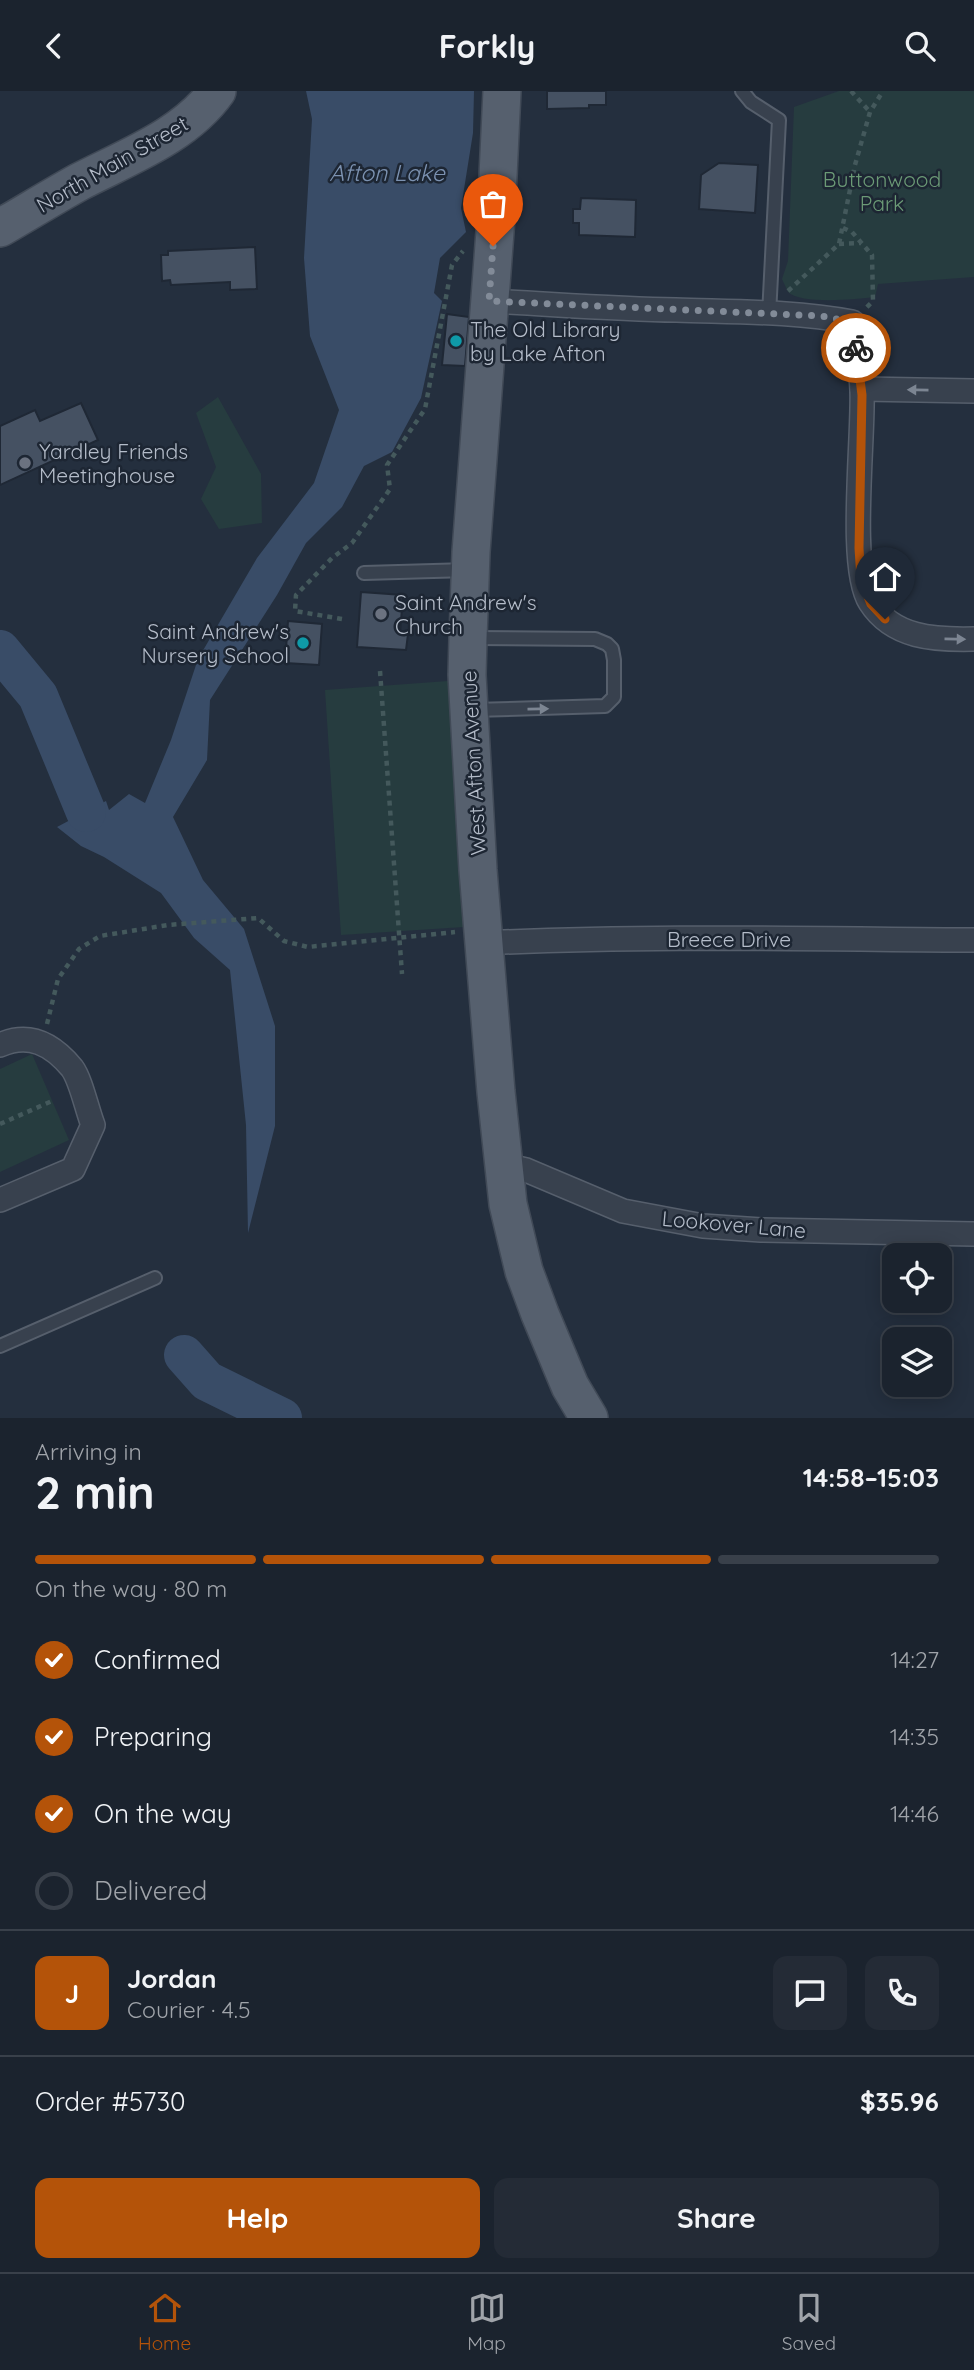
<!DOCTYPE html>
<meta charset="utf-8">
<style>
:root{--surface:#1b232e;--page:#242b36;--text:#f1f3f6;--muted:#a0a4aa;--line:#39404a;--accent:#b45309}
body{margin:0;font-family:Quicksand,sans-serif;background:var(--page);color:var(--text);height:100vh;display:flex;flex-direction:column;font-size:26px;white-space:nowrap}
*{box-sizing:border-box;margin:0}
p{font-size:23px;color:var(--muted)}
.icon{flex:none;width:38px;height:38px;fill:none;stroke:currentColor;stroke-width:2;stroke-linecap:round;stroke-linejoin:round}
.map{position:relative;height:1327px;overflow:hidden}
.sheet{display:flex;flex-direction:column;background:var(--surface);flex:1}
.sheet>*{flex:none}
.tools{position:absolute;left:882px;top:1152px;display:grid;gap:14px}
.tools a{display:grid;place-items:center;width:70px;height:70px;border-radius:14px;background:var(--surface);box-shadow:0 4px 18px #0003,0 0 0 2px var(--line);font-size:35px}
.pin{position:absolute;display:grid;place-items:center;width:60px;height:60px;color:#fff;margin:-72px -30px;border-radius:50% 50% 50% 0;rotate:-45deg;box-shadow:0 0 7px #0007}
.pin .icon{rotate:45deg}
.courier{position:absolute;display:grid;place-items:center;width:70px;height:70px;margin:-35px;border:5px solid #b45309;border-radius:50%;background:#fff;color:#222;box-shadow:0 2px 9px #0007}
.overview em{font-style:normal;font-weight:700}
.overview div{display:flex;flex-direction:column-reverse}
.overview{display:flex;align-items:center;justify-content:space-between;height:119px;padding:0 35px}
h1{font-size:46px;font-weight:700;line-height:52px}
.bar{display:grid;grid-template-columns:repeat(4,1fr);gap:10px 7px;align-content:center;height:84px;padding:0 35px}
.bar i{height:9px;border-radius:5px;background:var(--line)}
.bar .selected{background:var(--accent)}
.bar p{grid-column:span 4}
.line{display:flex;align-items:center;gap:18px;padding:0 35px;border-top:2px solid var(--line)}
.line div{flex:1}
.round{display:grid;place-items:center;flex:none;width:74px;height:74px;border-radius:14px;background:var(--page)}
ol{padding:0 35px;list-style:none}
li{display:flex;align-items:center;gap:21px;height:77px}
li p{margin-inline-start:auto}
li .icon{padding:7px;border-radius:50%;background:var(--accent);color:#fff;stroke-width:4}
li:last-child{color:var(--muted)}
li i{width:38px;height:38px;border:4px solid var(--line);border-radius:50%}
.primary-button{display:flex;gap:14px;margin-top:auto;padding:14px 35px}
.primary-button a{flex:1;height:80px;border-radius:14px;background:var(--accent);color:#fff;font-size:28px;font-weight:700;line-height:80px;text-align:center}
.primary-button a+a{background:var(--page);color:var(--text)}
header{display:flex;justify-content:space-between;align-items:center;height:91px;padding:0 35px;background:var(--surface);font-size:32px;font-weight:700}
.tab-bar{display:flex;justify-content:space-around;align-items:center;height:98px;border-top:2px solid var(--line);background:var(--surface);font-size:19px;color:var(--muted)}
.tab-bar a{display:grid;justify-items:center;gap:4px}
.tab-bar .selected{color:var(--accent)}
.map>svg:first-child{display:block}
</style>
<header><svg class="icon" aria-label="back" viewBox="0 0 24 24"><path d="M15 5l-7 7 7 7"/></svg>Forkly<svg class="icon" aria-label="search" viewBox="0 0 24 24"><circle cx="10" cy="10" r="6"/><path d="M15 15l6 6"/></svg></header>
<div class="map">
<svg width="974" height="1327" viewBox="0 0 974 1327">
<rect width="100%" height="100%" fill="#242f3e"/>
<g fill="#263c3f">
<path d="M839 0H974V186L878 193 875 206C856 208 802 214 788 201L782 188 788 170 794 16Z"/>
<polygon points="218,306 261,383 262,432 219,438 201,408 216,376 196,322"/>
<polygon points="448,590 464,836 341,844 325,599"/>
<polygon points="32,963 69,1049 0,1081 0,978"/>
</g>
<polygon fill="#394c67" points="306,0 474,0 473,42 461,117 466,141 440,167 434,202 442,210 421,307 392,361 364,375 342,416 306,452 277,504 210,609 207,669 173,726 203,789 244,838 275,935 275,1035 248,1142 246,1034 230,879 194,847 161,802 104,766 81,755 57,736 106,710 109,719 129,703 145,712 171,649 198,568 257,467 314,392 339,319 310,245 304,167 312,28"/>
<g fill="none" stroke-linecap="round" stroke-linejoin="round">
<g stroke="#394c67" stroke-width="40">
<polyline points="0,559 38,605 86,721"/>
<polyline points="184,1264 207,1290 282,1327"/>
</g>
</g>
<g fill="#455162" stroke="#1f2835" stroke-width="2">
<polygon points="547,0 606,0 606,14 589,14 589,17 547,18"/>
<polygon points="719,72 758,74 755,122 699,118 701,84"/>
<polygon points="581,107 636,109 635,146 579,144 579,132 573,132 573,118 580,118"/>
<polygon points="255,156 257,198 230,199 230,191 171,194 170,189 162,190 161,164 168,164 168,160"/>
<polygon points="447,223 469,226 465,275 442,274"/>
<polygon points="81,312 98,349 0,394 0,335 35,319 40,330"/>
<polygon points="361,501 403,504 400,543 408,543 406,559 357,556"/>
<polygon points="288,530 322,533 319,574 285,572"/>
</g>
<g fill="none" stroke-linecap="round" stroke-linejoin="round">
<defs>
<g id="lane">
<polyline points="742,0 751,11 779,29 769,224"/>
<polyline points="364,482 468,479"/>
<polyline points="470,547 595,548 607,553 612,558 614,569 614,606 605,615 473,619"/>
<polyline points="0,1255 155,1187"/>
</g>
<g id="street">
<path d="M489 210C551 213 614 218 676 219 734 221 795 220 852 231 856 253 861 277 862 299 864 346 848 477 870 511 893 547 934 549 974 548"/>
<polyline points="862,298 974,300"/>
<path d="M484 852C647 844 811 848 974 849"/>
<path d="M0 954C29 941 52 953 72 977 81 989 87 1019 93 1034L73 1078 0 1109"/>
<polyline points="504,1074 526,1079 623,1120 703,1135 761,1139 974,1143"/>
</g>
<g id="primary">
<polyline points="502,0 496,127 471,461 468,547 467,584 478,779 496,1001 508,1113 524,1180 540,1223 570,1295 589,1327"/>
<path d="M0 137C26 122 52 106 79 91 127 66 185 45 217 0"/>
</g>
</defs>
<use href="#lane" stroke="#565f6c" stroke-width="16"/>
<use href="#street" stroke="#565f6c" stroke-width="26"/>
<use href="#primary" stroke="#414a57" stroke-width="40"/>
<g stroke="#44595c" stroke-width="4.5" stroke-dasharray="5 5" stroke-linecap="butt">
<polyline points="851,0 870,21"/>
<polyline points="843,137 852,141 872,164 873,210 865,218"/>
<polyline points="839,153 861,152"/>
<polyline points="788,200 839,153 855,74 870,21 883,0"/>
<polyline points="342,528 295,520 296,504 332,467 352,452 390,398 387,374 425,318 452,174 463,160"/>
<polyline points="380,580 402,883"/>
<polyline points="47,933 58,888 79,858 100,845 168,834 258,827 284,850 308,856 455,841"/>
<polyline points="0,1033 52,1010"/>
</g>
<use href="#lane" stroke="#38414e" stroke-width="12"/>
<use href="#street" stroke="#38414e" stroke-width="23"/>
<use href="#primary" stroke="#56606e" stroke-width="37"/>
</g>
<defs><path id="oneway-solid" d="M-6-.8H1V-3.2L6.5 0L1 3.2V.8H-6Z" transform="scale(1.75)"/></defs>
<g fill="#7c8592">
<use href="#oneway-solid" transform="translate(918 299) rotate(-179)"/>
<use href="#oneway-solid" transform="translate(955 548) rotate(1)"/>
<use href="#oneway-solid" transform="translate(538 618) rotate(-1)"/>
</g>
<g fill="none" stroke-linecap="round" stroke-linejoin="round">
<polyline stroke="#828b98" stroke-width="7" stroke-dasharray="0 12.6" points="493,155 489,210 821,225 852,231 856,257"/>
<polyline stroke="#b45309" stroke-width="9" points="856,257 862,304 859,457 861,488 871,513 885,528"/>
</g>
<g fill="#0f9aa8" stroke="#1d2633" stroke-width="2.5">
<circle cx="456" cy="250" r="7"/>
<circle cx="303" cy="552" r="7"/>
</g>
<g fill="#6b7280" stroke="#1d2633" stroke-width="2.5">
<circle cx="25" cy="372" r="7"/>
<circle cx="381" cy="523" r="7"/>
</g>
<g text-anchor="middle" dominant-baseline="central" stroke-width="5" stroke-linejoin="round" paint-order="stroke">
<g font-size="21" fill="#b4bcc9" stroke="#1d2633">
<text transform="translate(112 73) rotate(-30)">North Main Street</text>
<text transform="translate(473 672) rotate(-93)">West Afton Avenue</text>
<text x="729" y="848">Breece Drive</text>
<text transform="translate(734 1133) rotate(5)">Lookover Lane</text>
</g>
<g font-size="21" fill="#6b9a76" stroke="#1d2633">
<text x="882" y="88">Buttonwood<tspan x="882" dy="24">Park</tspan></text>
</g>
<g font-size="21" fill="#b4bcc9" stroke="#1d2633" text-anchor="start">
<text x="470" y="238">The Old Library<tspan x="470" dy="24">by Lake Afton</tspan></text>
<text x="39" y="360">Yardley Friends<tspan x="39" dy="24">Meetinghouse</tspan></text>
<text x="395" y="511">Saint Andrew's<tspan x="395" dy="24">Church</tspan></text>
<text x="289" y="540" text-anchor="end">Saint Andrew's<tspan x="289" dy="24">Nursery School</tspan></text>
</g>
<g font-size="23" font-style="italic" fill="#7c92b1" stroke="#1d2633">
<text x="387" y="81">Afton Lake</text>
</g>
</g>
</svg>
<div class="tools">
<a><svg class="icon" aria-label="locate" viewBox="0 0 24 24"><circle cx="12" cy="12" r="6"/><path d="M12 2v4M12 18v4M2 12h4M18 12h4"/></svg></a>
<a><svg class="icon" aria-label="layers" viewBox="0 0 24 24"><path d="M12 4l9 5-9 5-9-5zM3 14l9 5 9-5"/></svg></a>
</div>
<div class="pin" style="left:493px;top:155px;background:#ea580c"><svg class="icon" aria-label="bag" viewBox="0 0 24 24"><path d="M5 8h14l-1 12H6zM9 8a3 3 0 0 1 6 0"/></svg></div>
<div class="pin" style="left:885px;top:528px;background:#1f2937"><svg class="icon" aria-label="home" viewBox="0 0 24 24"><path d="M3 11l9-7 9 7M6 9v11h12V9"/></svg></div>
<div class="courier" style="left:856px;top:257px"><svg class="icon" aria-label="bike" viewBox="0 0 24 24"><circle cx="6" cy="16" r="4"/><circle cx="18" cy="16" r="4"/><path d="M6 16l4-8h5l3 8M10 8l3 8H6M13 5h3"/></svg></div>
</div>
<section class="sheet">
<div class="overview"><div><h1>2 min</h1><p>Arriving in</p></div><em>14:58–15:03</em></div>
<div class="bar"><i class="selected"></i><i class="selected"></i><i class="selected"></i><i></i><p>On the way · 80 m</p></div>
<ol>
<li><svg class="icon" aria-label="check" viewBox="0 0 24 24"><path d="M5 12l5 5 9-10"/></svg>Confirmed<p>14:27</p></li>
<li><svg class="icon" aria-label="check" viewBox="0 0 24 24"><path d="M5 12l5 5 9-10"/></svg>Preparing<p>14:35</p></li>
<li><svg class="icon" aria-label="check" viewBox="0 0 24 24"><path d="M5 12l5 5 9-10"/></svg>On the way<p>14:46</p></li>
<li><i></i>Delivered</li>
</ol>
<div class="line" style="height:126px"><b class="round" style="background:var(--accent);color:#fff">J</b><div><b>Jordan</b><p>Courier · 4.5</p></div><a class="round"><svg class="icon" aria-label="chat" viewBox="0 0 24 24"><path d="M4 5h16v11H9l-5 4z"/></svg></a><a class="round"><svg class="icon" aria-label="phone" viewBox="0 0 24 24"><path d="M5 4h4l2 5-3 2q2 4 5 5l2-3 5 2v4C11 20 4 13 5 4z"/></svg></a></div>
<div class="line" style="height:91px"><div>Order #5730</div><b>$35.96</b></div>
<div class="primary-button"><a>Help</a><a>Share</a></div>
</section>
<nav class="tab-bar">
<a class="selected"><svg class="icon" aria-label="home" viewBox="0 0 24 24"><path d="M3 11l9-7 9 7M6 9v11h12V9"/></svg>Home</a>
<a><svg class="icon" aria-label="map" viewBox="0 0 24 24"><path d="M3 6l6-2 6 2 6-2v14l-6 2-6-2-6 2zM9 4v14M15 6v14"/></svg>Map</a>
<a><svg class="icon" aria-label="saved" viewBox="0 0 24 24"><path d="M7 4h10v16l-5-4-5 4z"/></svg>Saved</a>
</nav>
